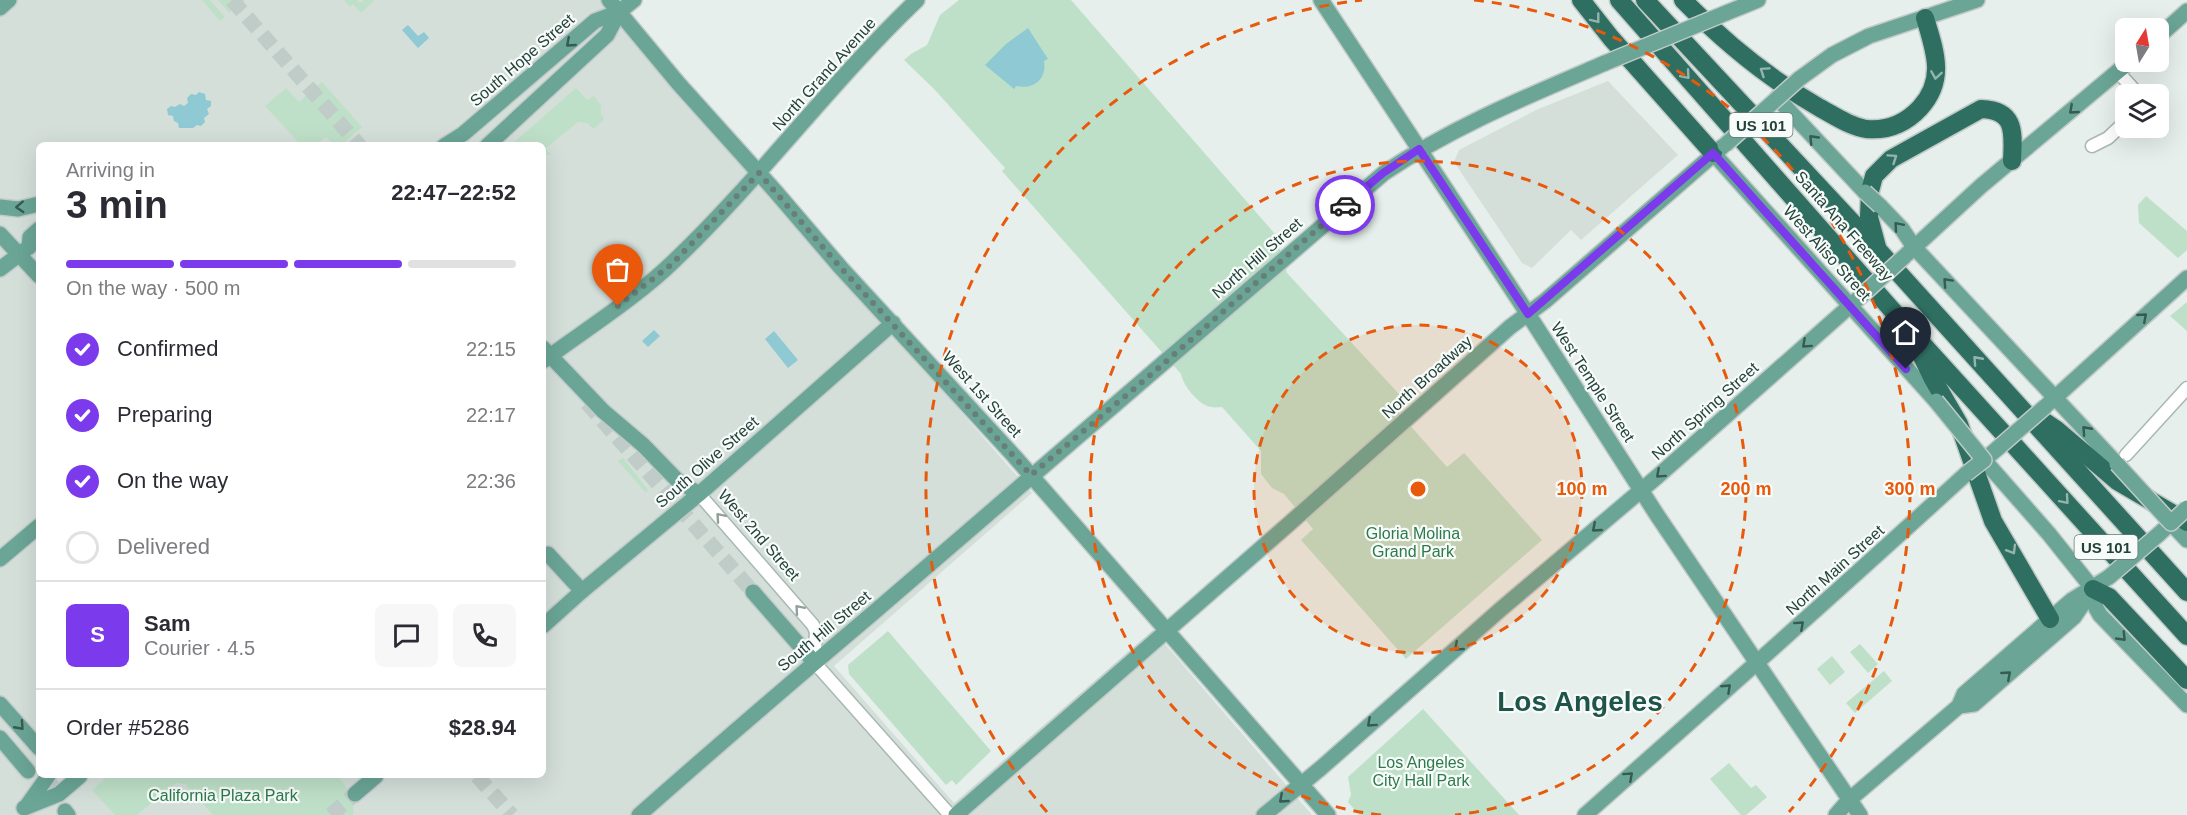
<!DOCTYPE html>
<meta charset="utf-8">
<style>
:root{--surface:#fff;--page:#f7f7f7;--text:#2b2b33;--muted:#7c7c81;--line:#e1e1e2;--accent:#7c3aed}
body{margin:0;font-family:Arial,sans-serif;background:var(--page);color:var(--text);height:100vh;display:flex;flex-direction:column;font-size:22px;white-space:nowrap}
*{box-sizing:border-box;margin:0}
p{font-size:20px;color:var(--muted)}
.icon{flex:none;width:33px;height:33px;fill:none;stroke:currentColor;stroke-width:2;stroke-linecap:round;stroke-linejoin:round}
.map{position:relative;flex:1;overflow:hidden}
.details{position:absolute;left:36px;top:142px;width:510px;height:636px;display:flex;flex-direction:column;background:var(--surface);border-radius:9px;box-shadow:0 6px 24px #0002}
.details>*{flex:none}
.needle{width:39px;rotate:11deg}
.buttons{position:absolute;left:2115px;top:18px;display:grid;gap:12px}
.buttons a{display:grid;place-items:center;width:54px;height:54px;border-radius:9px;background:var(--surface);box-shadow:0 6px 24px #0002;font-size:30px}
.pin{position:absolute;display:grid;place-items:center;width:51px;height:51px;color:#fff;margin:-62px -26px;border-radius:50% 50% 50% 0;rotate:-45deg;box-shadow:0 0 6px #0007}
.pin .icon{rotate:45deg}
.courier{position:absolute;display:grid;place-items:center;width:60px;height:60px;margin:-30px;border:4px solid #7c3aed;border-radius:50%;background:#fff;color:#222;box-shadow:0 2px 8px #0007}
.overview em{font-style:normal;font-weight:800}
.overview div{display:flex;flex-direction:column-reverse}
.overview{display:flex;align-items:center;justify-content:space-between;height:102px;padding:0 30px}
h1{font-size:39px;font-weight:800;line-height:45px}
.bar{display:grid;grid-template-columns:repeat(4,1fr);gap:9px 6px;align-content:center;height:72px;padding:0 30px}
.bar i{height:8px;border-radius:4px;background:var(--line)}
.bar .selected{background:var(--accent)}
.bar p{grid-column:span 4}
.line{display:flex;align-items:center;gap:15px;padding:0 30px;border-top:2px solid var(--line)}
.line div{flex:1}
.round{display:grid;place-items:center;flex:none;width:63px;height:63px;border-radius:9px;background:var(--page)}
ol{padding:0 30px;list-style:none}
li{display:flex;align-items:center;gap:18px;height:66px}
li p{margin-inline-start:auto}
li .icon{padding:6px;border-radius:50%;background:var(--accent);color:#fff;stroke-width:4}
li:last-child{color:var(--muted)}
li i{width:33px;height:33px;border:3px solid var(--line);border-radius:50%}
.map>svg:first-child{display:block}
</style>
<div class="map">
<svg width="2187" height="815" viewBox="0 0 2187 815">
<rect width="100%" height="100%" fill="#e6efeb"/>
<g fill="#d4dfda" fill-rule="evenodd">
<path d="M0 0H600L1032 493 834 666 954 803 1153 630 1312 815H0ZM39 146H543V776H39Z"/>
<polygon points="1608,81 1678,155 1581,240 1571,230 1532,268 1522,263 1454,162 1459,150 1536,110"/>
</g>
<g fill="#bfe0c8">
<polygon points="202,0 210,0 225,17 220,21"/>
<polygon points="218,0 245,0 229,13"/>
<polygon points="344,0 357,0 360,3 364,0 375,0 361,13 353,4 350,7"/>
<path d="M959 0H1071L1275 234 1287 273 1399 394 1391 404 1447 467 1464 453 1542 540 1406 659 1301 540 1313 529 1284 494 1272 488 1261 474V451L1222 407C1218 407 1215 408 1211 407 1199 405 1183 386 1181 374L1002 171 1005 168 935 90 904 60 911 54 927 45 940 15Z"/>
<polygon points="322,82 362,127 341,145 334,145 326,137 316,145 301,145 265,106 286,88 299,102"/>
<polygon points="576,88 587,100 594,96 601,105 601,114 604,119 594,129 587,123 578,122 546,148 551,155 543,155 543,146 511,145"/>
<polygon points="2146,196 2187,231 2187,250 2178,258 2139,223 2138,205"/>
<polygon points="2187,302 2187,331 2170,316"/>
<polygon points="623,458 648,490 646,493 618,461"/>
<polygon points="888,631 991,751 956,785 952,780 946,785 849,674 848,665"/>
<polygon points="1860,644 1878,664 1868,673 1850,652"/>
<polygon points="1832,656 1845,672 1830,685 1817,669"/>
<polygon points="1884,671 1892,681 1855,713 1846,703"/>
<polygon points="1423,709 1519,815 1359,815 1348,802 1351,795 1348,777"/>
<polygon points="1729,763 1751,788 1756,785 1767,797 1746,815 1741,815 1710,779"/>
<path d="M108 776H338C346 785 356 802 353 815H213L185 784 176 783 137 815H115L92 790Z"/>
</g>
<g fill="#8ec9d4">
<polygon points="408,25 418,36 424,32 429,38 418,48 402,30"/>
<path d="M1028 28 1048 59 1044 61C1047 79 1034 90 1016 86L1014 89 985 65 1006 44Z"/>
<polygon points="199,92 205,94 206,100 211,101 211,106 207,109 209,114 204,118 205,122 201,126 197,125 193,128 179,128 178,123 174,121 173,116 168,115 167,109 171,106 175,107 180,104 184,106 188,103 187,98 191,94 196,95"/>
<polygon points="654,330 660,336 648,347 642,341"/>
<polygon points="774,331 798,360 788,368 765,339"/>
</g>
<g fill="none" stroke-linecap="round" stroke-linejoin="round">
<g stroke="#bfccc8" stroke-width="15" stroke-dasharray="15 8" stroke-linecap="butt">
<polyline points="232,0 360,146"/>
<polyline points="587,403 753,592"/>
<polyline points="477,776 512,815"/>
<polyline points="47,791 65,776"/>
<polyline points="331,815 355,794"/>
</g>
<defs>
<g id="minor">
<polyline points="2118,72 2138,94"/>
<polyline points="2092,146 2108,138 2126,121"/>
<polyline points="2126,455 2187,388"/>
<polyline points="699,494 813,625 816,632 814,662 950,815"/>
</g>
<g id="major">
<polyline points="609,0 678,83 775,191 841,268 1014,456 1328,815"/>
<polyline points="1321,0 1528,314 1657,515 1860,815"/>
<polyline points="0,8 9,0"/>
<polyline points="1726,13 1758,0"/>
<polyline points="2158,37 2187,11"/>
<polyline points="1799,79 1832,55 1869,36 1977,0"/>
<polyline points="1777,98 1865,192"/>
<polyline points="444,146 463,134 595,21 619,12 634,0"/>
<polyline points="487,146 607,35 619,12"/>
<polyline points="1713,153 1936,401"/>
<polyline points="1880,206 1902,229 1914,247 2117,464"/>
<polyline points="0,207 18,209 39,204"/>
<polyline points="0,234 39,276"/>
<polyline points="29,247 30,237 39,229"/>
<polyline points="1907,254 1981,186 2129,62"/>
<polyline points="0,269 29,247"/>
<polyline points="543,348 603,411 643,445 677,480 699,494"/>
<path d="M543 361C585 330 637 297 674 261 760 179 831 82 917 0"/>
<polyline points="2049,403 2187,278"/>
<polyline points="1998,448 1984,460 2049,534 2093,589 2096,608 2100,615 2187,705"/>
<polyline points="2159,534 2171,523 2187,540"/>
<polyline points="548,554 582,591"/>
<polyline points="0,559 39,526"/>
<polyline points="753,592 814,662"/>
<polyline points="543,626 582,591 699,494 893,323"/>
<polyline points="0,704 39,748"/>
<polyline points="1959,706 1964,694 2072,600 2109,577"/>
<polyline points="0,738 28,771"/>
<polyline points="355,794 376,776"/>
<polyline points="26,807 48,776"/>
<polyline points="24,808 59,794 80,776"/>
<polyline points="65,811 68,815"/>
<path d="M639 815C716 747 794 680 872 614L1384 173C1454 126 1528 96 1605 63"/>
<polyline points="956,815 1290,523 1510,327 1545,301 1722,147"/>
<polyline points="1264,815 1321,768 1501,609 1658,476 1860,297"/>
<path d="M1585 815C1713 702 1840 589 1966 474"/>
<polyline points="1836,815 1849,800 1952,712 1959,706 1974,704 2074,617 2093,589"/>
</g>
<g id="highway">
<polyline points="1581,0 1611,38 1713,153"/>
<polyline points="1619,0 1907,327 2187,636"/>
<polyline points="1645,0 1877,249 2187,592"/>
<path d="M1683 0C1724 42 1769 79 1820 108 1835 116 1849 126 1866 129 1887 131 1905 124 1920 108 1946 80 1935 51 1925 18"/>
<path d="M1877 247 1869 217 1870 191 1874 176 1891 159 1981 109C2017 110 2013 134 2012 161"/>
<polyline points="1916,344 1933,379 1959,424 1993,521 2050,619"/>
<polyline points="2042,420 2057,430 2117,481 2187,522"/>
<polyline points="2093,589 2109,597 2187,680"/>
</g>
</defs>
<use href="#minor" stroke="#a8b8b2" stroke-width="15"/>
<use href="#major" stroke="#c2cac8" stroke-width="18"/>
<use href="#highway" stroke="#c2cac8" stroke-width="21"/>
<use href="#minor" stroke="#fff" stroke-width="12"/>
<use href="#major" stroke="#6aa596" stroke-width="15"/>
<use href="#highway" stroke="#2f6f62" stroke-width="18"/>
<defs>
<g id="major-bridge">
<polyline points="1605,63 1726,13"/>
<polyline points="1725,145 1799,79"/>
<polyline points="1865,192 1880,206"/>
<polyline points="1860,297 1905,256"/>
<polyline points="1936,401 1984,460 1966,474"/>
<polyline points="1998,448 2046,406"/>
<polyline points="2117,464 2171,523 2187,508"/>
<polyline points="2109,577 2159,534"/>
</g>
</defs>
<use href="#major-bridge" stroke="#c2cac8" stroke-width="18" stroke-linecap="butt"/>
<use href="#major-bridge" stroke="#6aa596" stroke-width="15"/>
</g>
<defs><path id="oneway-chevron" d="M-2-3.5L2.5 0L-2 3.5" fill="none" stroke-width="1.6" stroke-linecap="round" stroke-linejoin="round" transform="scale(1.5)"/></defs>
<g stroke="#93b5ae">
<use href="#oneway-chevron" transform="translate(1596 19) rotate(52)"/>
<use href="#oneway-chevron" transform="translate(1764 71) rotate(-146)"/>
<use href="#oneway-chevron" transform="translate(1686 75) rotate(49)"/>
<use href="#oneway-chevron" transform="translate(1936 75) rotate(99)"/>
<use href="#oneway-chevron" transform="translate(1893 158) rotate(-34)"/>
<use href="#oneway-chevron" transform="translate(1977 360) rotate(-132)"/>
<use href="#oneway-chevron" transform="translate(2065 500) rotate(49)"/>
<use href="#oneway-chevron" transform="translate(2012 550) rotate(59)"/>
</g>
<g stroke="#365b51">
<use href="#oneway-chevron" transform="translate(570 43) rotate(139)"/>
<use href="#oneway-chevron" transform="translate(2073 110) rotate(139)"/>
<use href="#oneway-chevron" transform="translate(1813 139) rotate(-134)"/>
<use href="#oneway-chevron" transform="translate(20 207) rotate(177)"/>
<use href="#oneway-chevron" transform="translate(1898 226) rotate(-131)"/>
<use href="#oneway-chevron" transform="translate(1947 282) rotate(-133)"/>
<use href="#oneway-chevron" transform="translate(2143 317) rotate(-41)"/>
<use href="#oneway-chevron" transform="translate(1806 344) rotate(138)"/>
<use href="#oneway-chevron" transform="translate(2086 430) rotate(-132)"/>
<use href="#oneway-chevron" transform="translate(1660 474) rotate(138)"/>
<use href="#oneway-chevron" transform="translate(1596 528) rotate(139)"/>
<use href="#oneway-chevron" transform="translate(1800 625) rotate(-42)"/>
<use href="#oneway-chevron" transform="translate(2122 637) rotate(46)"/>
<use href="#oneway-chevron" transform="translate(1458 647) rotate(139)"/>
<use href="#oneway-chevron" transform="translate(2007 675) rotate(-41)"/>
<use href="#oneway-chevron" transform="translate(1727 688) rotate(-43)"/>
<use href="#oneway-chevron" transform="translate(1371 723) rotate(138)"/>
<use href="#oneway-chevron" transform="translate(20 726) rotate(48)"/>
<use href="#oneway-chevron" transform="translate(1629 776) rotate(-42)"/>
<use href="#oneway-chevron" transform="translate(1283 799) rotate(139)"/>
</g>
<g stroke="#92a09c">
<use href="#oneway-chevron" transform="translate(720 517) rotate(-131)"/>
<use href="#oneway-chevron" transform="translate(799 609) rotate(-131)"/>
</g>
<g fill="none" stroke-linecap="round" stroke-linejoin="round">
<polyline stroke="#687f78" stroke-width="6" stroke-dasharray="0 10.8" points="618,306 672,264 759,173 841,268 1031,475 1154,372 1345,205"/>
<polyline stroke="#7c3aed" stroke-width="8" points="1345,205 1383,173 1419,149 1528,314 1713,153 1906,369"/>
</g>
<circle cx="1418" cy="489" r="164" fill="#e8590c" fill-opacity=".12"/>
<g fill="none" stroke="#e8590c" stroke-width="3" stroke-dasharray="10 8">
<circle cx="1418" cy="489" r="164"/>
<path d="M1381 815A328 328 0 1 1 1455 815"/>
<path d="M1047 812A492 492 0 0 1 1362 0M1474 0A492 492 0 0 1 1789 812"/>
</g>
<g text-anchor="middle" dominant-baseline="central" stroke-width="4.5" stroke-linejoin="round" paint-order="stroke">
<g fill="#f7fbf9" stroke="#637a73" stroke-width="1.5">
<rect x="1729.5" y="113" width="63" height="24" rx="4.5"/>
<rect x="2074.5" y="535" width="63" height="24" rx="4.5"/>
</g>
<g font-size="15" font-weight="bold" fill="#24423a">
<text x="1761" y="125">US 101</text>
<text x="2106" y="547">US 101</text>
</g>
<g font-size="16" fill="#24423a" stroke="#f7fbf9">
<text transform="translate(522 60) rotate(-41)">South Hope Street</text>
<text transform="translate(824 74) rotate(-48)">North Grand Avenue</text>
<text transform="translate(1844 226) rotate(49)">Santa Ana Freeway</text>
<text transform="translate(1827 253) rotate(48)">West Aliso Street</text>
<text transform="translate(1257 258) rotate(-41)">North Hill Street</text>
<text transform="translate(1427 377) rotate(-42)">North Broadway</text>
<text transform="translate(1593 382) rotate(57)">West Temple Street</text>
<text transform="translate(982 394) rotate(48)">West 1st Street</text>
<text transform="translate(1705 411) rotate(-42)">North Spring Street</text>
<text transform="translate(707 462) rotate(-41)">South Olive Street</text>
<text transform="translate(759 535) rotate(49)">West 2nd Street</text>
<text transform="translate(1835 570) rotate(-42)">North Main Street</text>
<text transform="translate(824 631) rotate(-40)">South Hill Street</text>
</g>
<g font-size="16" fill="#2d7a4b" stroke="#f7fbf9">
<text x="1413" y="533">Gloria Molina<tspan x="1413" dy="18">Grand Park</tspan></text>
<text x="1421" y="762">Los Angeles<tspan x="1421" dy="18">City Hall Park</tspan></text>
<text x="223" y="795">California Plaza Park</text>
</g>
<g font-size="28" font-weight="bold" fill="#1f5548" stroke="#f7fbf9">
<text x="1580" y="701">Los Angeles</text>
</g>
</g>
<circle cx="1418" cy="489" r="9" fill="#e8590c" stroke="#f7fbf9" stroke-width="3"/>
<g font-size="18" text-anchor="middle" font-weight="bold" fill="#e8590c" stroke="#f7fbf9" stroke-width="4.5" stroke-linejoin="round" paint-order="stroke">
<text x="1582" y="495">100 m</text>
<text x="1746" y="495">200 m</text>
<text x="1910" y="495">300 m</text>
</g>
</svg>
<div class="buttons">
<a><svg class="needle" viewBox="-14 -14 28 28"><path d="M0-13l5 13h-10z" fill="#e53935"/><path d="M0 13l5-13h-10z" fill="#7c7c81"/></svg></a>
<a><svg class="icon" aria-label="layers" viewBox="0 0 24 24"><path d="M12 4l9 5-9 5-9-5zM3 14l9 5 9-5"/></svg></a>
</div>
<div class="pin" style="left:618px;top:306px;background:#ea580c"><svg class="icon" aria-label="bag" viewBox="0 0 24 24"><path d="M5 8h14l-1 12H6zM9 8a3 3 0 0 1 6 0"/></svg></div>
<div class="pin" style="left:1906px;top:369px;background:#1f2937"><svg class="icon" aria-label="home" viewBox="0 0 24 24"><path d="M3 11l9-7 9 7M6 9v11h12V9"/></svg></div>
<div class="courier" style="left:1345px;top:205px"><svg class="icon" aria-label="car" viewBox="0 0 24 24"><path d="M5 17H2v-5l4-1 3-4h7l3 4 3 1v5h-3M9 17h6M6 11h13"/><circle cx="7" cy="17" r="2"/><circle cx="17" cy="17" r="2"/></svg></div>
<section class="details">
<div class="overview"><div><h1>3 min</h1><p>Arriving in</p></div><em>22:47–22:52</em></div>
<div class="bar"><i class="selected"></i><i class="selected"></i><i class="selected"></i><i></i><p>On the way · 500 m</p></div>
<ol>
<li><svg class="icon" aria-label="check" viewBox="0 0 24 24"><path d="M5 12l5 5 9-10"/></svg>Confirmed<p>22:15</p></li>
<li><svg class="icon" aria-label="check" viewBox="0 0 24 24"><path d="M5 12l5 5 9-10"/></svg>Preparing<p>22:17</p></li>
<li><svg class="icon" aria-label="check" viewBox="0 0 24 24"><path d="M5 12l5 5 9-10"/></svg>On the way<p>22:36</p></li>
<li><i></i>Delivered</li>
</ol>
<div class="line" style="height:108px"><b class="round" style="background:var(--accent);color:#fff">S</b><div><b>Sam</b><p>Courier · 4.5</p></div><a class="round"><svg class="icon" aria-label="chat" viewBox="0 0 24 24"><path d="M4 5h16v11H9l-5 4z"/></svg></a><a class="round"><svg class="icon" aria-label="phone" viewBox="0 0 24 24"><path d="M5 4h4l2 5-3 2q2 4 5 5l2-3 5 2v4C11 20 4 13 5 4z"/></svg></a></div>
<div class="line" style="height:78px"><div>Order #5286</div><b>$28.94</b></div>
</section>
</div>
